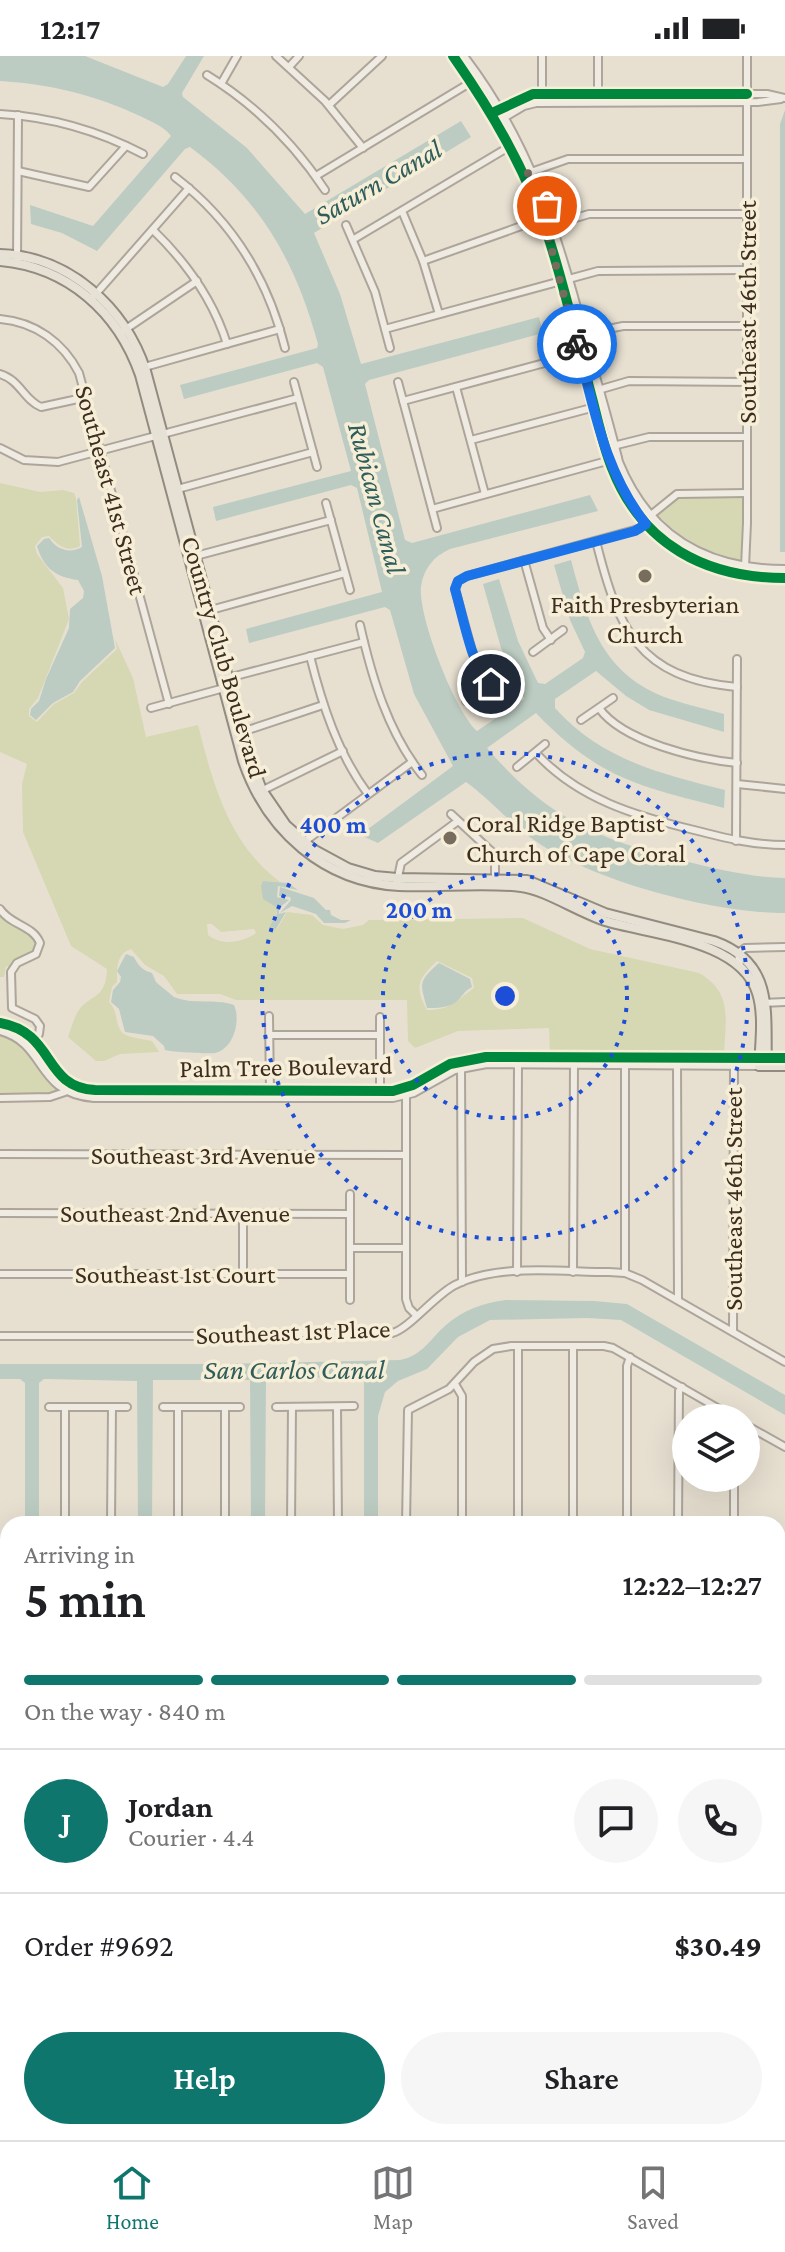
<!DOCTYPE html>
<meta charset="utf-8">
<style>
:root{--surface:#fff;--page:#f6f6f6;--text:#202124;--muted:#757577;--line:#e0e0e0;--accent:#0f766e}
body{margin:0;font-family:"Crimson Pro",serif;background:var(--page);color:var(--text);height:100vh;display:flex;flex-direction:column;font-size:30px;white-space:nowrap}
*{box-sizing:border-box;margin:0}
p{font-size:26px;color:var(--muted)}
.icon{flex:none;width:44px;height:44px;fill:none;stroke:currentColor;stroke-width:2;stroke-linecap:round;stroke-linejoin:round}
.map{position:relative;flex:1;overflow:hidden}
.details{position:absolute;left:0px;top:1460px;width:786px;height:624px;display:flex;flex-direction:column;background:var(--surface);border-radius:24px 24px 0 0;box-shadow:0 8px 32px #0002}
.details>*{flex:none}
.buttons{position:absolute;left:672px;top:1348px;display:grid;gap:16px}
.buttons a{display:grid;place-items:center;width:88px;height:88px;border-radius:50%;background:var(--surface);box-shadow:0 8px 32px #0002;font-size:40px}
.pin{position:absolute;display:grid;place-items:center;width:68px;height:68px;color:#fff;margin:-34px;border:4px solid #fff;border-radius:50%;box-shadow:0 2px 8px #0007}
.courier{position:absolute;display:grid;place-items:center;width:80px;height:80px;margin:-40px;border:6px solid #1a73e8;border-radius:50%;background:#fff;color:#222;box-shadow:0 2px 10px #0007}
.summary em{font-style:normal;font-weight:600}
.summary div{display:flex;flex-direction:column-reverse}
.summary{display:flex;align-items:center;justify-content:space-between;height:136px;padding:0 24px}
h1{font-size:52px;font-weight:600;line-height:60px}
.bar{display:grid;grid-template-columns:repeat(4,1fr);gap:12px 8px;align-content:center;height:96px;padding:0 24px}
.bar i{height:10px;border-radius:6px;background:var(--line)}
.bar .on{background:var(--accent)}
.bar p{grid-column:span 4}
.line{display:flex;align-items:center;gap:20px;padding:0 24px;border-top:2px solid var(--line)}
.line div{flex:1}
.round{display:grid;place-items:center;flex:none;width:84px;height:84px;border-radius:42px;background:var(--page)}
.primary-button{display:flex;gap:16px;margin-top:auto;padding:16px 24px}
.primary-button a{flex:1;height:92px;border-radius:48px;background:var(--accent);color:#fff;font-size:32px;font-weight:600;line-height:92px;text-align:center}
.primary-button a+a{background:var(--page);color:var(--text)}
.status{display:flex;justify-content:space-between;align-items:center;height:56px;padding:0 40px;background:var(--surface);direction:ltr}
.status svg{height:22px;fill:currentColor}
.dock{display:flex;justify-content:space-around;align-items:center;height:112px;border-top:2px solid var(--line);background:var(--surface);font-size:22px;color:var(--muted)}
.dock a{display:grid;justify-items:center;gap:4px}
.dock .on{color:var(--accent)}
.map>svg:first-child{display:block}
</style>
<div class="status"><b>12:17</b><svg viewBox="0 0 49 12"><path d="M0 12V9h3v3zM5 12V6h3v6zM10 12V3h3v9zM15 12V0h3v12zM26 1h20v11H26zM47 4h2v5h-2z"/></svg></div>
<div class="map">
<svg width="785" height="2084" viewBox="0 0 785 2084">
<rect width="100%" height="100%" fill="#e7e0d1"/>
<g fill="#d6d7b3" fill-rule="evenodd">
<path d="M0 427 40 436 63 434 74 437 76 442 80 490C67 497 58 489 49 480L42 481 35 490 37 498 63 532 69 563 38 642 29 653V660L37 666 54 648 74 637 82 626 117 593 115 583 133 622 146 681 198 669C213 728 229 788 280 826L264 825 272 848 276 850 277 873 287 856 312 859 323 869 343 873 363 869 369 864 523 862 590 893 699 917C734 937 725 965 724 1000L550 999 549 972 458 975 415 992 408 985 407 944H236L220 938H177L164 920 145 909 131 893C116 898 117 913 117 926L112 931 109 946C119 955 114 970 124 978 130 982 144 983 152 985L159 996 120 998 104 1005H96L68 981C71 973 74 962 78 955 91 937 106 944 107 913L71 890 23 776 22 728 27 708 0 696ZM207 868H212L221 876 254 873 256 877C242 887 222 890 208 879ZM437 905 472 922 474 932C456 944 453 954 427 954 414 930 418 923 437 905Z"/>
<path d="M745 437 744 507C708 498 680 483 655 456L672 441Z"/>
<path d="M0 857C12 869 32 874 38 890L34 899 11 912 6 910 4 921H0Z"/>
<path d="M0 978C36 991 34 1018 62 1036L55 1039 0 1040Z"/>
<rect x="118" y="2076" width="188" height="8"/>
</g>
<g fill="#bcccc2">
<path d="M0 0H85L163 31 168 28 186 0H204L182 37 183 41 247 92 305 158 461 65 471 81 314 177 340 238 361 308 539 261 543 277 369 324 365 328 405 484 412 487 590 439 598 455 450 493C434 500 423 513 421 531 418 561 455 655 477 675L524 643 501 592 483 528 499 523 518 585 538 627 545 628 583 602 585 596 570 564 554 509 571 504C588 567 602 619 670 643 688 649 707 653 724 658V676L649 654 626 640 596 615 555 643V652C600 703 661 718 725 734L724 752C639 730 599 723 536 657L487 692C545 760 597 783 681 804 716 813 749 821 785 822V857C714 857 596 826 537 786 511 769 491 744 466 726L378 787 360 779 453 710 414 638 390 554 385 551 249 587 246 573 382 536 357 432 351 429 216 465 213 451 351 415 323 311 317 307 184 343 180 329 317 292 318 288C295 204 260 143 190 91L185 93 97 195 62 177 31 168 30 149 93 170 171 80C165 71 150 65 140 60 95 39 50 28 0 25Z"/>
<polygon points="785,54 785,496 780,496 780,68"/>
<path d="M79 441 102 520 115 592 80 625 73 636 53 647 36 664 30 659 31 653 39 645 46 623 69 572 70 553 83 542 84 535 78 524C56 521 44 513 37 490L44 483 49 482C57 494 70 498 82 491L77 444Z"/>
<polygon points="263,825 288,827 298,834 278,830 277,841 289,844 279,852 279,858 286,856 276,873 270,870 277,858 276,851 263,843 261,830"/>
<polygon points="280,831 314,842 326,854 330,854 331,859 341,864 351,864 345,867 324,867 316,858 292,850 280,857 291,844 290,841 279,840"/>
<path d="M126 898 134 901C138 910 144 915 152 917L156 926C157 927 173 940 174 941 193 949 214 942 234 949 241 964 234 993 215 997 208 998 171 996 165 994L164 990 153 980 125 976 119 953 111 946 113 934 120 926 121 921 117 915Z"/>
<path d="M439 907 470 923 472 931C463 936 463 940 456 946 449 952 436 952 427 952 420 926 418 926 439 907Z"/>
<path d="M506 1244 594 1245 627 1248 785 1339V1359L621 1264 587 1262 490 1264 458 1281 427 1313 398 1325 385 1336 378 1360V1468H364V1326L359 1321 270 1322 266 1324 265 1468H251L250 1324H153L152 1468H138L137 1325 44 1323 39 1327V1468H25V1327L20 1323H0V1308H219L400 1304C422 1300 430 1283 446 1269 463 1254 483 1247 506 1244Z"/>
<polygon points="778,2033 785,2033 785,2084 670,2084 670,2076 778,2076"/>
</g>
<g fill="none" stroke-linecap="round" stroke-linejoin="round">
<defs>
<g id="minor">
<polyline points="276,0 325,45 363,92"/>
<path d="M453 0C492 56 525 112 547 177 565 231 577 287 592 342 598 365 603 390 612 412 642 489 706 522 785 522"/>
<path d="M464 0C530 86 558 178 585 281 596 322 609 364 619 406 649 480 707 513 785 513"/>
<polyline points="289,11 299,0"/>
<path d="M207 19C254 48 295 89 325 134"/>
<polyline points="221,28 237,0"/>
<polyline points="542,38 542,0"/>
<polyline points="598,40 598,0"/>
<polyline points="329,49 382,0"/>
<polyline points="497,55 533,38 767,38 785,42"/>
<path d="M0 58C52 61 97 74 143 98"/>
<polyline points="497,66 524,50 536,47 758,46 781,43"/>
<polyline points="18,115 89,131 126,90"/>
<polyline points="531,116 568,103 747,103"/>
<polyline points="316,120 473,25"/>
<path d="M175 121C231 164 268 223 285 292"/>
<polyline points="402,155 423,205 439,258"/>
<polyline points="346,169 375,236 390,292"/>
<polyline points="552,169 589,158 747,158"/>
<path d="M153 174C186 206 213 243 227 288"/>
<polyline points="354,183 512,89"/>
<polyline points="17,204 18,59"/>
<polyline points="423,205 544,162"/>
<polyline points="94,240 189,132"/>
<path d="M0 263C35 266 63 286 79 317L169 648"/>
<polyline points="385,273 598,215 747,214"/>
<polyline points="123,275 197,225"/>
<polyline points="583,278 623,270 747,270"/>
<polyline points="141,312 280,273"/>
<path d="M0 318C20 324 24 344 41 351L87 341"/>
<polyline points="294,326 317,411"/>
<polyline points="398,326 437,472"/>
<polyline points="456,331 485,438"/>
<polyline points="598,334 629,325 747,326"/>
<polyline points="403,345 589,295"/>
<polyline points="471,384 595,351"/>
<polyline points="613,390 649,381 747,381"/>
<polyline points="0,392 24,404 58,406 298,342"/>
<polyline points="174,434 313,396"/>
<polyline points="326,447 350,534"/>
<polyline points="432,453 618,402"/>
<path d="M596 485C618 573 638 622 737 631"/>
<polyline points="192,501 331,464"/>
<polyline points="524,504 543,572 551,584"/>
<polyline points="745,511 747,467 747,0"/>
<polyline points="207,555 345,517"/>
<path d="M360 569C372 622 388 676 422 719"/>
<polyline points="533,596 563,574"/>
<path d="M310 600C322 648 338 698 368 738"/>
<polyline points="224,623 364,586"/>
<polyline points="488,630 472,595 455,533 458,525 467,520 638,473 645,470 651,459 677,438 747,437"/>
<polyline points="466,645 498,624"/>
<polyline points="151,652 224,632"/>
<path d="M599 652C623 686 698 703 737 707"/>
<polyline points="581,664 613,642"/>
<polyline points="239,677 323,649"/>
<path d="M536 697C578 743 636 760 694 774 725 782 753 789 785 789"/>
<polyline points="517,711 545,688"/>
<polyline points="737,728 785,733"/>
<polyline points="259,736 343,695"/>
<polyline points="451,758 492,796 495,804 495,827"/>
<polyline points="736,785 737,603"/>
<polyline points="304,786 412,706"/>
<polyline points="397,826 401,807 458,765"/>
<path d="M0 853C10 869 33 869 40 887L36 898 17 907 11 916 12 952 35 963 40 970 39 978 28 990"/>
<polyline points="740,910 738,897 745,892 785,891"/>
<polyline points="761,947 785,946"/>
<polyline points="269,960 270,1036"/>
<path d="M0 967C56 977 42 1031 95 1034L393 1035 413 1029 450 1008 477 1002H761"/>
<path d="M0 975C48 988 34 1037 94 1042H393L414 1037 455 1014 487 1008 759 1010"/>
<polyline points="269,979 380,979"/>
<polyline points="677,1008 678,1244"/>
<polyline points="461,1009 462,1226"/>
<polyline points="380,1037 380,961"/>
<polyline points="406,1038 406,1243 409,1252 416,1259"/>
<polyline points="0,1042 50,1041 65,1036"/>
<polyline points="0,1098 406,1099"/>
<polyline points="0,1157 350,1158"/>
<polyline points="350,1192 406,1192"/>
<polyline points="517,1216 518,1007"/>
<polyline points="573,1216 574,1007"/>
<polyline points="625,1217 625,1009"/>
<polyline points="0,1218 350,1218"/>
<polyline points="243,1218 243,1157"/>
<polyline points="350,1244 350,1138"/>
<polyline points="733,1276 734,1007"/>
<path d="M0 1280H243L283 1277H392C408 1274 435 1239 455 1229 498 1207 562 1216 609 1216L625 1217 642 1224 785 1306"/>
<polyline points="518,1290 518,1468"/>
<polyline points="573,1290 573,1468"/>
<polyline points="455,1328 462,1340 462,1468"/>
<polyline points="49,1351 127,1351"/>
<polyline points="163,1351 240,1351"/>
<polyline points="178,1351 178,1468"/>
<polyline points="225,1351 225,1468"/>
<polyline points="276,1351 354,1350"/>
<polyline points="337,1351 338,1468"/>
<polyline points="746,1369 785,1391"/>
<polyline points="734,1422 734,1468"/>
<polyline points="65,1468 65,1351"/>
<polyline points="111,1468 112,1351"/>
<polyline points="291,1468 292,1351"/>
<polyline points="406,1468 408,1354 449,1333 474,1306 493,1293 511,1290 604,1290 613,1292 735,1362"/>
<polyline points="627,1468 627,1310 630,1301"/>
<polyline points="678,1468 679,1335 682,1331"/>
<polyline points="778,1562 785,1562"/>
<polyline points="0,1564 8,1564"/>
<polyline points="0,1620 8,1620"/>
<polyline points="778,1647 785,1635"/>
<polyline points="0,1676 8,1676"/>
<polyline points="778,1748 785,1748"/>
<polyline points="778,1925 785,1925"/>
<polyline points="778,1997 785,1997"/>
<polyline points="0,2003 8,2003"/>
<polyline points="778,2004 785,2004"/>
<polyline points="0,2010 8,2010"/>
<polyline points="306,2076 306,2084"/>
<polyline points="364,2076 364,2084"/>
<polyline points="419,2076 419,2084"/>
<polyline points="475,2076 475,2084"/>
<polyline points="531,2076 531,2084"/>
<polyline points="586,2076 586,2084"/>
<polyline points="642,2076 642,2084"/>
<polyline points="60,2084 60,2076"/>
<polyline points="118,2084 118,2076"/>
</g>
<g id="major">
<path d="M0 198C69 200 125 251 146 315L249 699 262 734 286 769 313 793 348 812 375 820 397 822 527 824 605 857 714 885C776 907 765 957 767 1010"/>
<path d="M0 205C68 211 118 256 140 319L243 705C267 775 324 826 399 830 439 832 481 826 521 831 543 833 580 857 605 865 652 879 741 884 757 937 764 959 760 988 759 1010H785"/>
<polyline points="767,1002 785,1002"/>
<polyline points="778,1495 785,1495"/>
<polyline points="0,1496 8,1496"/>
<polyline points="778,1503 785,1503"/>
<polyline points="0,1506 8,1506"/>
</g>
</defs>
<use href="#minor" stroke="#ada599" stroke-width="10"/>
<use href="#major" stroke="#928b80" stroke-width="12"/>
<use href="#minor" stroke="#efebe3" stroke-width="6"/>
<use href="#major" stroke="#e6e1d4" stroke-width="8"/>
<defs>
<g id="cycleway">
<path d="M453 0C492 56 525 112 547 177 565 231 577 287 592 342 598 365 603 390 612 412 642 489 706 522 785 522"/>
<polyline points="492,57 533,38 747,38"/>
<path d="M0 967C56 977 42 1031 95 1034L393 1035 413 1029 450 1008 486 1001 785 1002"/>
</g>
</defs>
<use href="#cycleway" stroke="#f7eed8" stroke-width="15"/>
<use href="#cycleway" stroke="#00873e" stroke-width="10"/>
</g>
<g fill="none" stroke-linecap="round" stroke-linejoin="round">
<polyline stroke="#786c5e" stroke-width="8" stroke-dasharray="0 14.4" points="547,150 533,115 524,119 548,180 577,288"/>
<path stroke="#1a73e8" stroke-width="10" d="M491 628 488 630C470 601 464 565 455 533L458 525 467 520 635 475 646 468C604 416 594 351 577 288"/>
</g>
<g fill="none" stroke="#1d4ed8" stroke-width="4" stroke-dasharray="4 8">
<circle cx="505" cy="940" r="122"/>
<circle cx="505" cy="940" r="243"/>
</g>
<g fill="#786c5e" stroke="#f7eed8" stroke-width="3">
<circle cx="645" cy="520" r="8"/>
<circle cx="450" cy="782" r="8"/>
</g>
<g text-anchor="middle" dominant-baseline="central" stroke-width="7" stroke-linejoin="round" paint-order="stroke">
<g font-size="26" fill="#3d2e20" stroke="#f7eed8">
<text transform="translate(747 256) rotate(-90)">Southeast 46th Street</text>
<text transform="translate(111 434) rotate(75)">Southeast 41st Street</text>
<text transform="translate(224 601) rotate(74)">Country Club Boulevard</text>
<text transform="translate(286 1011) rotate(-1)">Palm Tree Boulevard</text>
<text x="203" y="1099">Southeast 3rd Avenue</text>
<text transform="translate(733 1143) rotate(-90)">Southeast 46th Street</text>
<text x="175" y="1157">Southeast 2nd Avenue</text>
<text x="175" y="1218">Southeast 1st Court</text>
<text transform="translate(293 1276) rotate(-2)">Southeast 1st Place</text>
</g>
<g font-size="26" fill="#3d2e20" stroke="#f7eed8">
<text x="645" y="548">Faith Presbyterian<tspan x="645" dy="30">Church</tspan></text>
<text x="466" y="767" text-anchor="start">Coral Ridge Baptist<tspan x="466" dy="30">Church of Cape Coral</tspan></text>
</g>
<g font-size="28" font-style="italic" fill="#2f5d5a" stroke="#f7eed8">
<text transform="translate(378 126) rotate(-30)">Saturn Canal</text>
<text transform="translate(377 442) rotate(75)">Rubican Canal</text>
<text x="294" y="1313">San Carlos Canal</text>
</g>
</g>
<circle cx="505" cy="940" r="12" fill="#1d4ed8" stroke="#f7eed8" stroke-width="4"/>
<g font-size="24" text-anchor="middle" font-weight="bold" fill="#1d4ed8" stroke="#f7eed8" stroke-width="7" stroke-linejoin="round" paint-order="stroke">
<text x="333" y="777">400 m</text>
<text x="419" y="862">200 m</text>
</g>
</svg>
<div class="buttons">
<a><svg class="icon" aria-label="layers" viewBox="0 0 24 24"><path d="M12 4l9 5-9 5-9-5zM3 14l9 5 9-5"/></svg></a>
</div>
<div class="pin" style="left:547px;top:150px;background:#ea580c"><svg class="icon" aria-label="bag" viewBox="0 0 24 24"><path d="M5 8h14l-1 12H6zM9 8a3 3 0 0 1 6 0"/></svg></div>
<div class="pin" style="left:491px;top:628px;background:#1f2937"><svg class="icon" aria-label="home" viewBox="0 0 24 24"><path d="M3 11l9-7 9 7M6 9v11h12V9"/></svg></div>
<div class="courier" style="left:577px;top:288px"><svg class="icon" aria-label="bike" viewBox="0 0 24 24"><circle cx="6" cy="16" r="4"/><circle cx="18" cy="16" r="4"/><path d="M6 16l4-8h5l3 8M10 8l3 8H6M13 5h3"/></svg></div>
<section class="details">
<div class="summary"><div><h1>5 min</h1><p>Arriving in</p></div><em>12:22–12:27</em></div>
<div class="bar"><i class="on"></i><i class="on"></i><i class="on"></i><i></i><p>On the way · 840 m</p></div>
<div class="line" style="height:144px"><b class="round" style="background:var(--accent);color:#fff">J</b><div><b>Jordan</b><p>Courier · 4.4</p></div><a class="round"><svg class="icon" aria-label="chat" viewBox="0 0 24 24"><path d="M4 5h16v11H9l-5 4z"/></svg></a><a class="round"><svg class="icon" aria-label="phone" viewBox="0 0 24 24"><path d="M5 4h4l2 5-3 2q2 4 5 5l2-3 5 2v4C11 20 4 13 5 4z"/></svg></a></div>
<div class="line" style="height:104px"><div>Order #9692</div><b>$30.49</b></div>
<div class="primary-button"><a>Help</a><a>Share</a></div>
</section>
</div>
<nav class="dock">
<a class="on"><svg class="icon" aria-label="home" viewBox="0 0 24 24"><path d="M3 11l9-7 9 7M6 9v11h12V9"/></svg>Home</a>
<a><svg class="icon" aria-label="map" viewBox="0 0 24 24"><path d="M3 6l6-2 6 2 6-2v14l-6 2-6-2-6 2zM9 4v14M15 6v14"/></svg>Map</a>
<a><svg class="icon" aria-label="saved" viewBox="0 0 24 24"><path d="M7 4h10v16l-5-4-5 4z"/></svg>Saved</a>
</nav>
